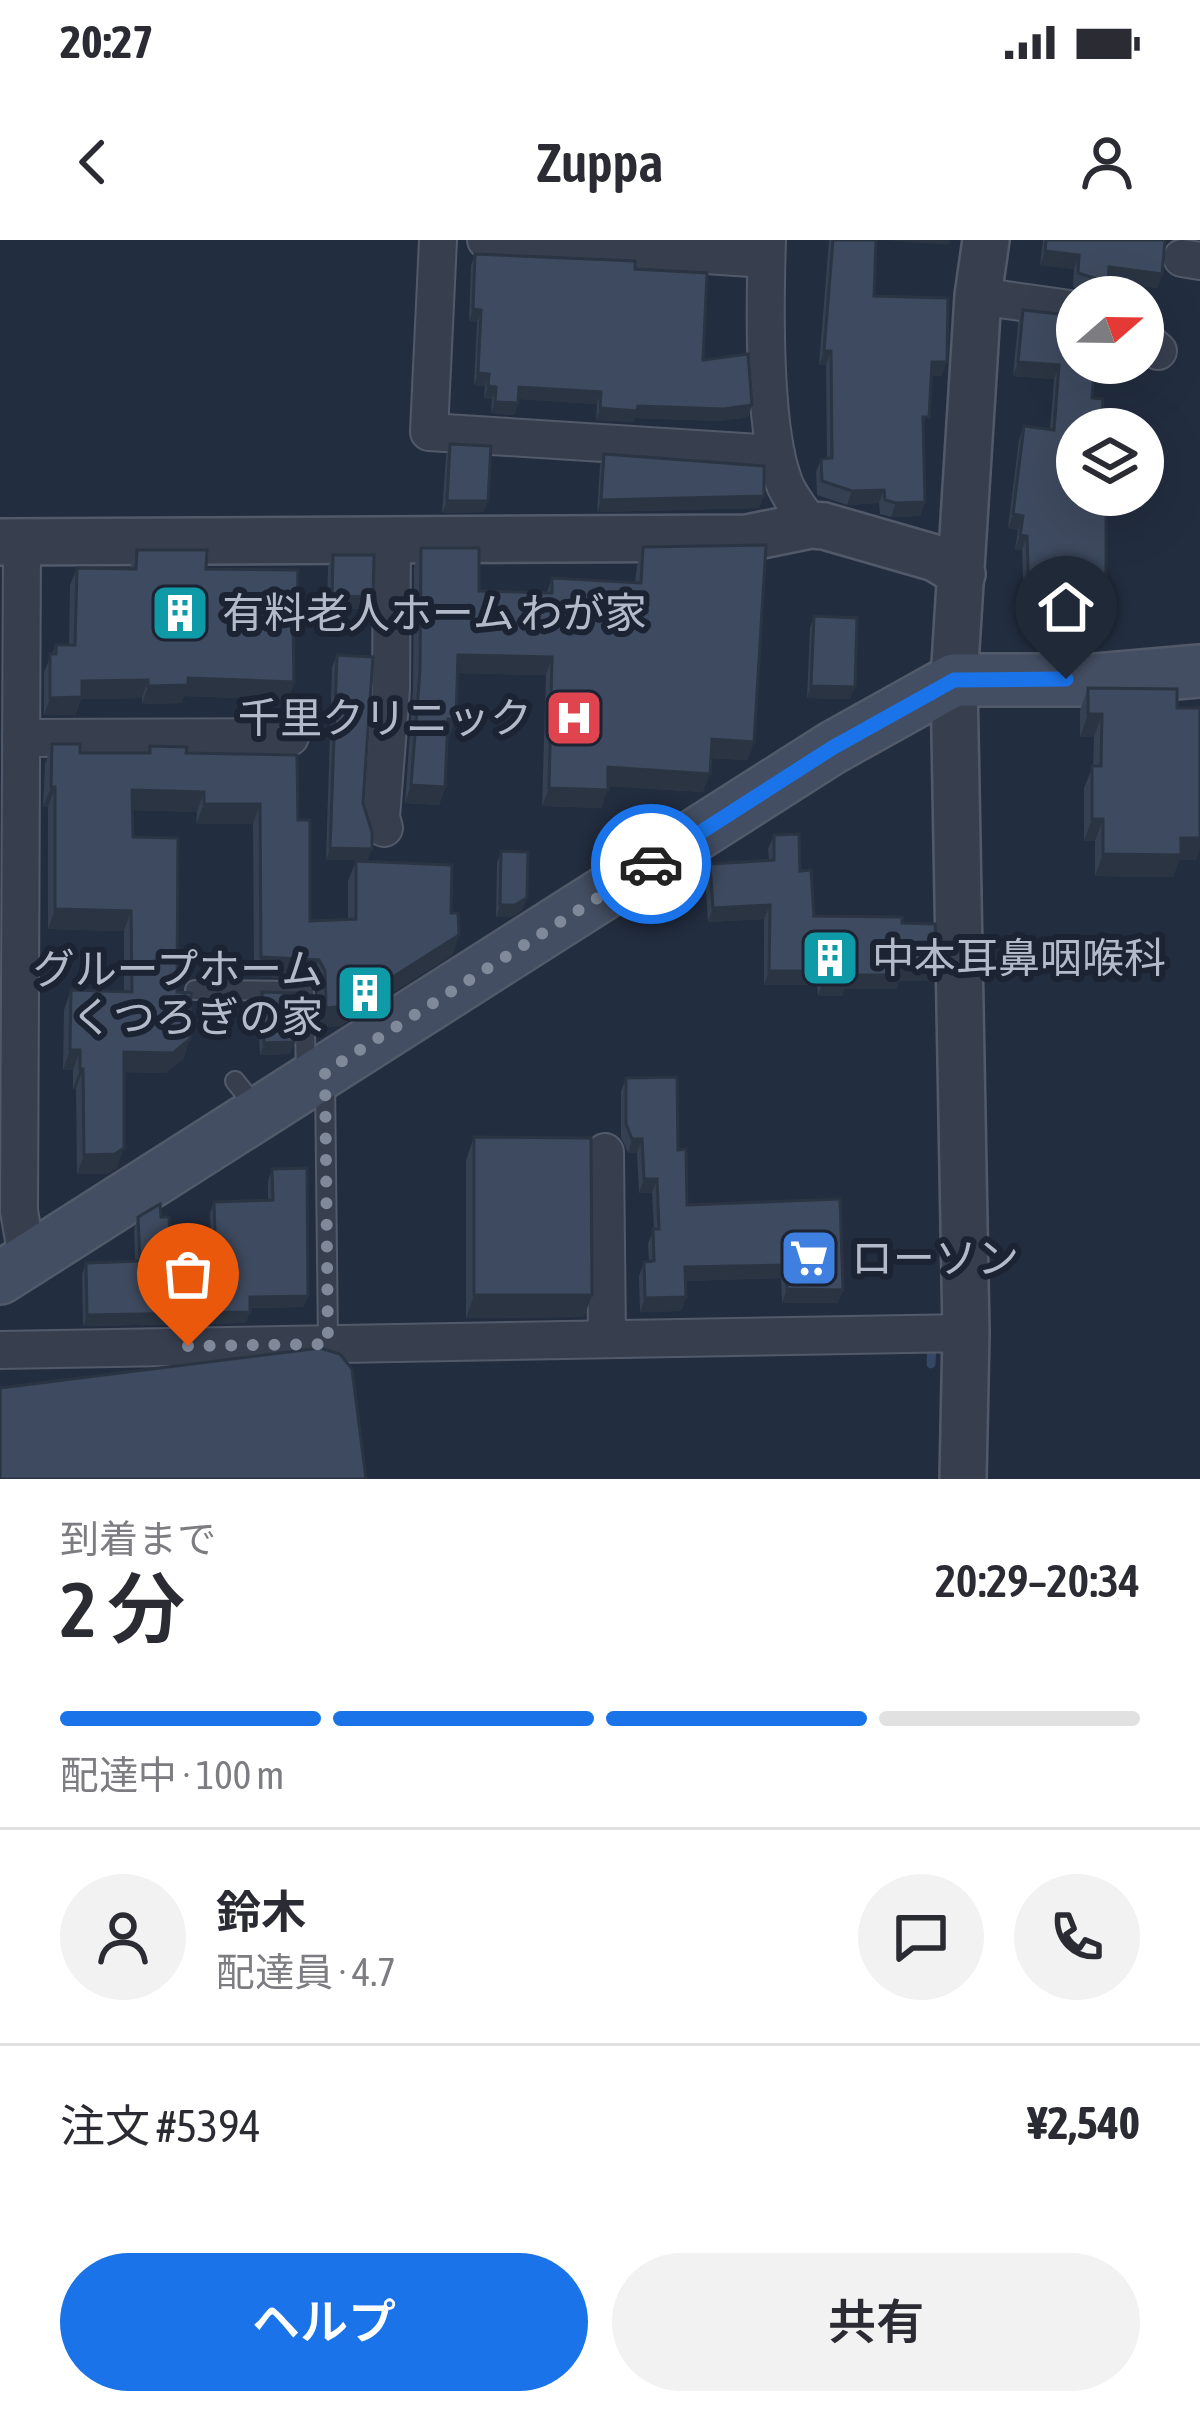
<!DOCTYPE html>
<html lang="ja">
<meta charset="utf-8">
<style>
:root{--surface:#fff;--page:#f2f2f3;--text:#2b2b33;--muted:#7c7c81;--line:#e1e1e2;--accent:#1a73e8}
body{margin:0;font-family:"Asap Condensed","Noto Sans JP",sans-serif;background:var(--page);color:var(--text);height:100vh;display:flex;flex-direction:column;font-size:45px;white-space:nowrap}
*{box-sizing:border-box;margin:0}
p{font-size:39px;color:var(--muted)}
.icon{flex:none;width:66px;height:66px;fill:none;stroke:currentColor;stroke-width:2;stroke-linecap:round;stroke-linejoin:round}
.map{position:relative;height:1239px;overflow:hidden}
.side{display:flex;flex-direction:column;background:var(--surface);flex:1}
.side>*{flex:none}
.needle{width:78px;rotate:70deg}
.fabs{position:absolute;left:1056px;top:36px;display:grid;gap:24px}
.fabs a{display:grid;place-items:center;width:108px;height:108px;border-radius:50%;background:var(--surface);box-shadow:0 12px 48px #0002;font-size:60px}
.pin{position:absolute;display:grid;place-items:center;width:102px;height:102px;color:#fff;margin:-123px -51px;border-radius:50% 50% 50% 0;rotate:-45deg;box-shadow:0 0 12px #0007}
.pin .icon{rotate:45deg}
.courier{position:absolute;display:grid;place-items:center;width:120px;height:120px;margin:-60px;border:9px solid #1a73e8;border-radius:50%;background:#fff;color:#222;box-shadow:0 3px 15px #0007}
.headline em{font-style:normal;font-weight:600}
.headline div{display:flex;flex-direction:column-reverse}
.headline{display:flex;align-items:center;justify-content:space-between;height:204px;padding:0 60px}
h1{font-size:78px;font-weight:600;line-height:90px}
.bar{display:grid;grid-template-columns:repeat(4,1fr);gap:18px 12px;align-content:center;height:144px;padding:0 60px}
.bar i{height:15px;border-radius:9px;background:var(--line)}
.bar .on{background:var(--accent)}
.bar p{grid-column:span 4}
.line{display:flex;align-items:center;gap:30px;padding:0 60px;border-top:3px solid var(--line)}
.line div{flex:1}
.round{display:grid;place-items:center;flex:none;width:126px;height:126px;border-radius:63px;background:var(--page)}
.button{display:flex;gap:24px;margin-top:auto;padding:24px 60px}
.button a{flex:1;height:138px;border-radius:72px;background:var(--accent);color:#fff;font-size:48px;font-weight:600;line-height:138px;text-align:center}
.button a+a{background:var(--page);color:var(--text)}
.status{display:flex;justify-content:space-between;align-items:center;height:84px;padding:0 60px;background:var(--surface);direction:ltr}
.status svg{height:33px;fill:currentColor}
header{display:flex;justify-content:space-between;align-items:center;height:156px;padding:0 60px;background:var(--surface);font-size:54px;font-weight:600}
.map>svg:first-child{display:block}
</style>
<div class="status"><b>20:27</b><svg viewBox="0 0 49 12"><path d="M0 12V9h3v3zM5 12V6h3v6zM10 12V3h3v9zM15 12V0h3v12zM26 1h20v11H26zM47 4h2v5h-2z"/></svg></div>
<header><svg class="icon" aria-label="back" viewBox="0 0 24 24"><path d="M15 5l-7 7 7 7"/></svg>Zuppa<svg class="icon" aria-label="person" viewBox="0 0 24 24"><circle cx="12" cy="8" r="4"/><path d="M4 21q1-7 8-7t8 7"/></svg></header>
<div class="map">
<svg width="1200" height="1239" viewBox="0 0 1200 1239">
<rect width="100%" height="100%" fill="#222d3f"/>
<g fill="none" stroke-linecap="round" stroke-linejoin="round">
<polyline stroke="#354767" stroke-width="9" points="931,1124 932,1105"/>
<defs>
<g id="service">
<polyline points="195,750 304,751 306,833"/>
<polyline points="325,839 328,1104"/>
<polyline points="235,841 258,870"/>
</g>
<g id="minor">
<polyline points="438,0 429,192 776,214"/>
<polyline points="486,0 766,19"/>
<path d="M767 0C765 63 762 189 785 245 791 259 802 272 811 285"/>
<polyline points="1182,18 1200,21"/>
<polyline points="978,56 1077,70"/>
<polyline points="1143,98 1158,111"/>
<polyline points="22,302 19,971 24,1000 33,1017"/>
<polyline points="21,498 290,497"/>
<polyline points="384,588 381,577 391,449 392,302"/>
<polyline points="605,912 607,1099"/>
<polyline points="0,1110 966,1093"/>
</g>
<g id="tertiary">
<polyline points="0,302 747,298 811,285 824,286 935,318 962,334"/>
<polyline points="963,1239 966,1093 954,440 978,56 986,0"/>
</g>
<polyline id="secondary" points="0,1038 832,508 954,440 1096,440 1200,431"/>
</defs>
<use href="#service" stroke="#525a6a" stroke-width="22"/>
<use href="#minor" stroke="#525a6a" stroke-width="40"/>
<use href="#tertiary" stroke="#525a6a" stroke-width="50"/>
<use href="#secondary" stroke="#525a6a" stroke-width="56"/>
<use href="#service" stroke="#373f4f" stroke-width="18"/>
<use href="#minor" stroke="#373f4f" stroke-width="36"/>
<use href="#tertiary" stroke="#373f4f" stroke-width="45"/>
<use href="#secondary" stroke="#444e62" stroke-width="51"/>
</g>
<g fill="#354052">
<polygon points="829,0 876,0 874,56 942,136 931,135 923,191 925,262 920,276 891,277 880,274 879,263 847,265 817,255 816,232 821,219 827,218 826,125 819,125"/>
<polygon points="1043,0 1165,0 1162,34 1157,48 1108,42 1107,57 1093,57 1092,53 1073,47 1074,29 1040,25"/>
<polygon points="475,14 635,29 703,120 752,165 748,177 720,181 635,178 633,182 596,180 597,164 519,159 514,175 491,173 492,159 484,158 485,146 474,145 477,82 469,81 471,26"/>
<polygon points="1023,70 1077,76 1077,189 1106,337 1101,351 1071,350 1072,371 1067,385 1028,387 1027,369 1024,369 1022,310 1015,309 1018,290 1008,288 1019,200 1024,186 1050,189 1054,139 1013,136 1018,84"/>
<polygon points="450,204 484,272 442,273 446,216"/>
<polygon points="604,214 759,268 597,272 600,225"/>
<polygon points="643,307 754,502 747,520 711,518 703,552 608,546 601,568 542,566 546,435 457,433 449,497 448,497 445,547 439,565 405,563 413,449 414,327 421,308 479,351 547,352 552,338 635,342 637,326"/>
<polygon points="137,310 206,329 293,395 294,442 288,460 184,456 182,463 142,464 142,458 81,459 75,475 44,475 44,432 56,405 69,405 70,345 77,328 130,328"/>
<polygon points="333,315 373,357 369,369 327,368 328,327"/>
<polygon points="814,376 850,459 807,458 810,388"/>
<polygon points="337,415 363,563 368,620 326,620 332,427"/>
<polygon points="1088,448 1177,468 1196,620 1179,620 1173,637 1095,636 1095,601 1084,601 1084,548 1093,526 1094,497 1080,497 1080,470"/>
<polygon points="52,504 80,513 148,513 150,506 186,513 298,580 310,681 348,679 348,641 356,621 451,673 459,695 452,715 340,786 318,787 317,751 312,740 254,736 253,584 196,584 197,572 133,570 133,597 190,799 183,819 166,833 124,832 117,928 107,934 77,934 76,849 73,849 73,830 63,830 64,770 71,750 124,751 124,691 48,689 48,567 43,567 45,524"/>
<polygon points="774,595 800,631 814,676 902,683 937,726 931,741 899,741 896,749 844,749 842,756 818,756 817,745 764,745 764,679 708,682 705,638 710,624 769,620 768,609"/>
<polygon points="501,611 527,658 522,670 511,677 496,677 497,623"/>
<polygon points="262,752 294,802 290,814 260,815 257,764"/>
<polygon points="626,838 678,910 687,965 840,959 838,1063 782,1063 781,1038 686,1041 686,1057 681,1071 640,1072 639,1036 644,1022 649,1022 648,1003 654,989 652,953 639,953 637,913 628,913 621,897 621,851"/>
<polygon points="474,897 592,1055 584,1077 466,1078 466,920"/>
<polygon points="272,929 304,1067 250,1068 246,1083 83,1086 82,1034 86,1023 135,1021 134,989 138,977 161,977 170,997 211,995 210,973 214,962 268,960 268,941"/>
</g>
<g fill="#2b3442">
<polygon points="886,0 950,0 948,5"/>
<polygon points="1045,11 1079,15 1074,29 1040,25"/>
<polygon points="1109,27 1162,34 1157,48 1104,41"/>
<polygon points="473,69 481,70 477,82 469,81"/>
<polygon points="824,111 831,111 826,125 819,125"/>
<polygon points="932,122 947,122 942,136 927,135"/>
<polygon points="1018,122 1059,125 1054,139 1013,136"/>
<polygon points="478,133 489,134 485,146 474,145"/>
<polygon points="488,146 496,147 492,159 484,158"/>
<polygon points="519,147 601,152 597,164 515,159"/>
<polygon points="495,162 518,163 514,175 491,173"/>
<polygon points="752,165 748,177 720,181 635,178 633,182 596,180 600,168"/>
<polygon points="884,250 879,263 847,265 852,251"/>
<polygon points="764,256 759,268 597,272 601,260"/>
<polygon points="447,261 488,261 484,272 442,273"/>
<polygon points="925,262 920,276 891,277 896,263"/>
<polygon points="1013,274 1023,276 1018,290 1008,288"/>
<polygon points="1020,295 1027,296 1022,310 1015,309"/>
<polygon points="1070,336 1106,337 1101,351 1065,350"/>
<polygon points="332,356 373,357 369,369 327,368"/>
<polygon points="1072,371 1067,385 1028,387 1033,373"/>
<polygon points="458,415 552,417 546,435 451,433"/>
<polygon points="188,438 294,442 288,460 184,456 182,463 142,464 148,446"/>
<polygon points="148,440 142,458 81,459 75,475 44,475 50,458 82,441"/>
<polygon points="811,446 855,447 850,459 807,458"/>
<polygon points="1088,474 1102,474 1094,497 1080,497"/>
<polygon points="448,479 456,479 449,497 442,497"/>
<polygon points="712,499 754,502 747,520 706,518"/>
<polygon points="608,527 710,534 703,552 602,546"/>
<polygon points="411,545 445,547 439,565 405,563"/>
<polygon points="51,547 55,547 48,567 43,567"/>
<polygon points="549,548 608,550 601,568 542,566"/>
<polygon points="132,550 204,552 197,572 125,570"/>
<polygon points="204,564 260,564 253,584 196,584"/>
<polygon points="1092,579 1103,579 1095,601 1084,601"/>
<polygon points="1181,598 1200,598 1200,608 1196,620 1179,620 1173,637 1095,636 1103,614"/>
<polygon points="330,608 372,609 368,620 326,620"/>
<polygon points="527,658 522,670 511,677 496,677 500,665"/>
<polygon points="770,665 764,679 708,682 713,668"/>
<polygon points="55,669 131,671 124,691 48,689"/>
<polygon points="459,695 452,715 340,786 318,787 326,768"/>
<polygon points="261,717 319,720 312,740 254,736"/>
<polygon points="937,726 931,741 899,741 896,749 844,749 842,756 818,756 823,741 847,735 902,727"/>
<polygon points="769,731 823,731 817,745 764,745"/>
<polygon points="190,799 183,819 166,833 117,832 124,812"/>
<polygon points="294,802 290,814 260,815 264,803"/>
<polygon points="70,810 80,810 73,830 63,830"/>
<polygon points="80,829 83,829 76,849 73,849"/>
<polygon points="632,899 642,899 637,913 628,913"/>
<polygon points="124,908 117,928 107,934 77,934 84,915"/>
<polygon points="644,939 657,939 652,953 639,953"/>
<polygon points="786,1025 781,1038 680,1041 685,1027"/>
<polygon points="787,1049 843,1050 838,1063 782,1063"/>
<polygon points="474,1055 592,1055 584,1077 466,1078"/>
<polygon points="308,1056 304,1067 246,1068 250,1057"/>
<polygon points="686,1057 681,1071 640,1072 645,1058"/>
<polygon points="250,1072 246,1083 83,1086 87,1075"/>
</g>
<g fill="#3e4a5f" stroke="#2b3442" stroke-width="3">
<polygon points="833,0 876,0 874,56 948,58 947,122 932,122 929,177 923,177 925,262 896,263 885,260 884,250 852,251 822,241 821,219 832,218 831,111 824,111"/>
<polygon points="1046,0 1165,0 1162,34 1109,27 1107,57 1104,57 1097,39 1078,33 1079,15 1045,11"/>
<polygon points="475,14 635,21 635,29 707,33 703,120 748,114 752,165 724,169 638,166 637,171 600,168 601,152 519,147 518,163 495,162 496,147 488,146 489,134 478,133 481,70 473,69"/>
<polygon points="1023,70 1077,76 1077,123 1095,123 1092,158 1103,159 1102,179 1128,182 1128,189 1077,189 1077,255 1106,255 1106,337 1070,336 1072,371 1033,373 1032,355 1029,356 1027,296 1020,295 1023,276 1013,274 1024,186 1054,190 1059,125 1018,122"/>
<polygon points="450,204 491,206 488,261 447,261"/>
<polygon points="604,214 764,226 764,256 601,260"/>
<polygon points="766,305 754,502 712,499 710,534 608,527 608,550 549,548 552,417 458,415 456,479 448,479 445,547 411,545 420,431 421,308 479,308 479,351 552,353 552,338 641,343 643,307"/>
<polygon points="137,310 207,310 206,329 298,330 297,383 293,383 294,442 188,438 188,445 148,446 148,440 82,441 82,457 50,458 50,414 56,414 56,405 75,405 77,328 136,329"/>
<polygon points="333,315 374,315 373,357 332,356"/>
<polygon points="814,376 857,378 855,447 811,446"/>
<polygon points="337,415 373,417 363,563 372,592 372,609 330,608"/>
<polygon points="1088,448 1177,449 1177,468 1200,468 1200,598 1181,598 1181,615 1103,614 1103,579 1092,579 1092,526 1101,526 1102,474 1088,474"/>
<polygon points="52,504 80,504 80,513 150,513 150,506 187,507 186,513 297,515 298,580 310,580 310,681 356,679 356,621 452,625 451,673 458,673 459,695 347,766 326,768 325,731 319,720 261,717 260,564 204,564 204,552 132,550 133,597 178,598 177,752 191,753 190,799 173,813 124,812 124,908 115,914 84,915 83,829 80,829 80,810 70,810 71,750 132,752 131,671 55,669 55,547 51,547"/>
<polygon points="799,594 800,631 811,630 814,676 902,677 902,683 935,684 937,726 902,727 902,735 847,735 847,741 823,741 823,731 769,731 770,665 713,668 710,624 774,620 774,595"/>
<polygon points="501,611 528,612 527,658 515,665 500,665"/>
<polygon points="262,752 295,753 294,802 264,803"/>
<polygon points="677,837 678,910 686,909 687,965 840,959 843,1050 787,1049 786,1025 685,1027 686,1057 645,1058 644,1022 654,1021 653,989 659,989 657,939 644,939 642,899 632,899 626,884 626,838"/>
<polygon points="474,897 591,898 592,1055 474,1055"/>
<polygon points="307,928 308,1056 250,1057 250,1072 87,1075 86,1023 140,1021 138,977 160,964 161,977 169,977 170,997 215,994 214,962 273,960 272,929"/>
<polygon points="320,1108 340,1114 352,1129 366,1239 0,1239 0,1148"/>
</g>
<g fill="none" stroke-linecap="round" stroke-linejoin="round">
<polyline stroke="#808999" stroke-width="12" stroke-dasharray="0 21.6" points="188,1106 328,1104 325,832 651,624"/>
<polyline stroke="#1a73e8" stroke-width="15" points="651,624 832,508 954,440 1066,439"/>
</g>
<defs>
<symbol id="building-square" viewBox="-11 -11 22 22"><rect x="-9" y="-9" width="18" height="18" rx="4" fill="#0f9aa8" stroke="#1c2434"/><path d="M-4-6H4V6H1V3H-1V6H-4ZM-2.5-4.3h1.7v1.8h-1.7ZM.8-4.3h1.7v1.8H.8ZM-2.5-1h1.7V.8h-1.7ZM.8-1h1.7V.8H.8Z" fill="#fff"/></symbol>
<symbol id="hospital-square" viewBox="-11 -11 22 22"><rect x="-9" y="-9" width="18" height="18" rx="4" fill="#e0444e" stroke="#1c2434"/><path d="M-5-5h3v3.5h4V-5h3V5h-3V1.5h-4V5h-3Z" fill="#fff"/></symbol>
<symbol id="supermarket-square" viewBox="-11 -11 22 22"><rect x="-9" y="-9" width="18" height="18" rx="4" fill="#3f7fe0" stroke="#1c2434"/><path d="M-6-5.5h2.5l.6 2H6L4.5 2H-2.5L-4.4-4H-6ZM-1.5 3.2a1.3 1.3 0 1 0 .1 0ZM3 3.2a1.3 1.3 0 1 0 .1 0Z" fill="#fff"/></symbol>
</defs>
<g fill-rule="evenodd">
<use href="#building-square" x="147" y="340" width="66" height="66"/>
<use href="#hospital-square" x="541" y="445" width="66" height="66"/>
<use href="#building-square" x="797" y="685" width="66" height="66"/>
<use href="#building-square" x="332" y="720" width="66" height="66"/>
<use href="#supermarket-square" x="776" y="985" width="66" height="66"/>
</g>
<g text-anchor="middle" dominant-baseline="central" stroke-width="12" stroke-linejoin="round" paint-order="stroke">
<g font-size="42" fill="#b3baca" stroke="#1c2434" text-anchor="start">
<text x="222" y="373">有料老人ホーム わが家</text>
<text x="532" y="478" text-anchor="end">千里クリニック</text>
<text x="872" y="718">中本耳鼻咽喉科</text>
<text x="323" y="729" text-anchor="end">グループホーム<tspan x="323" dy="48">くつろぎの家</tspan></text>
<text x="851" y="1018">ローソン</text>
</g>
</g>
</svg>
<div class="fabs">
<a><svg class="needle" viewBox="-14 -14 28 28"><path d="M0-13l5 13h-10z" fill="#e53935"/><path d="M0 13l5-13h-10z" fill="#7c7c81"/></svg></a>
<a><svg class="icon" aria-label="layers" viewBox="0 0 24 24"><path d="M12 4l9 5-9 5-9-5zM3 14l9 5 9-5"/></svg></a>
</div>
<div class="pin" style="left:188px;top:1106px;background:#ea580c"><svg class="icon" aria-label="bag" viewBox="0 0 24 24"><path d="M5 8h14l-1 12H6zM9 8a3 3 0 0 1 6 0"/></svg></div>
<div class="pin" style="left:1066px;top:439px;background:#1f2937"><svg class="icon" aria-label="home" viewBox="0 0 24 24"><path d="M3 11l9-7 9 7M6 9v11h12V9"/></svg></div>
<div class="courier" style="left:651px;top:624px"><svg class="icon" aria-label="car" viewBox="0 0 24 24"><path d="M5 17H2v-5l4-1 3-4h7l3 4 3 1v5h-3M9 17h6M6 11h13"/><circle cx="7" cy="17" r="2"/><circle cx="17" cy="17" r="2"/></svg></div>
</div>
<section class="side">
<div class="headline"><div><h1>2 分</h1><p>到着まで</p></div><em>20:29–20:34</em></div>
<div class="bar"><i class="on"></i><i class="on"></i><i class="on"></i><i></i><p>配達中 · 100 m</p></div>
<div class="line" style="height:216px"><a class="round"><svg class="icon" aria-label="person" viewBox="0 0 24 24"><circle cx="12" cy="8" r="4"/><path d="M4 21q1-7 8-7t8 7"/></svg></a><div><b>鈴木</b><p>配達員 · 4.7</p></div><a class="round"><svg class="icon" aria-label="chat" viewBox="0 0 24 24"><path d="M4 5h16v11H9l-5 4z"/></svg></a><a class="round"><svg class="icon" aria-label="phone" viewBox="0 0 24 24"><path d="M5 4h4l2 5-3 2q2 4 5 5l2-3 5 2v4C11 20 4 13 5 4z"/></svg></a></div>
<div class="line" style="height:156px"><div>注文 #5394</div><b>¥2,540</b></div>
<div class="button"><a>ヘルプ</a><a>共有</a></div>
</section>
